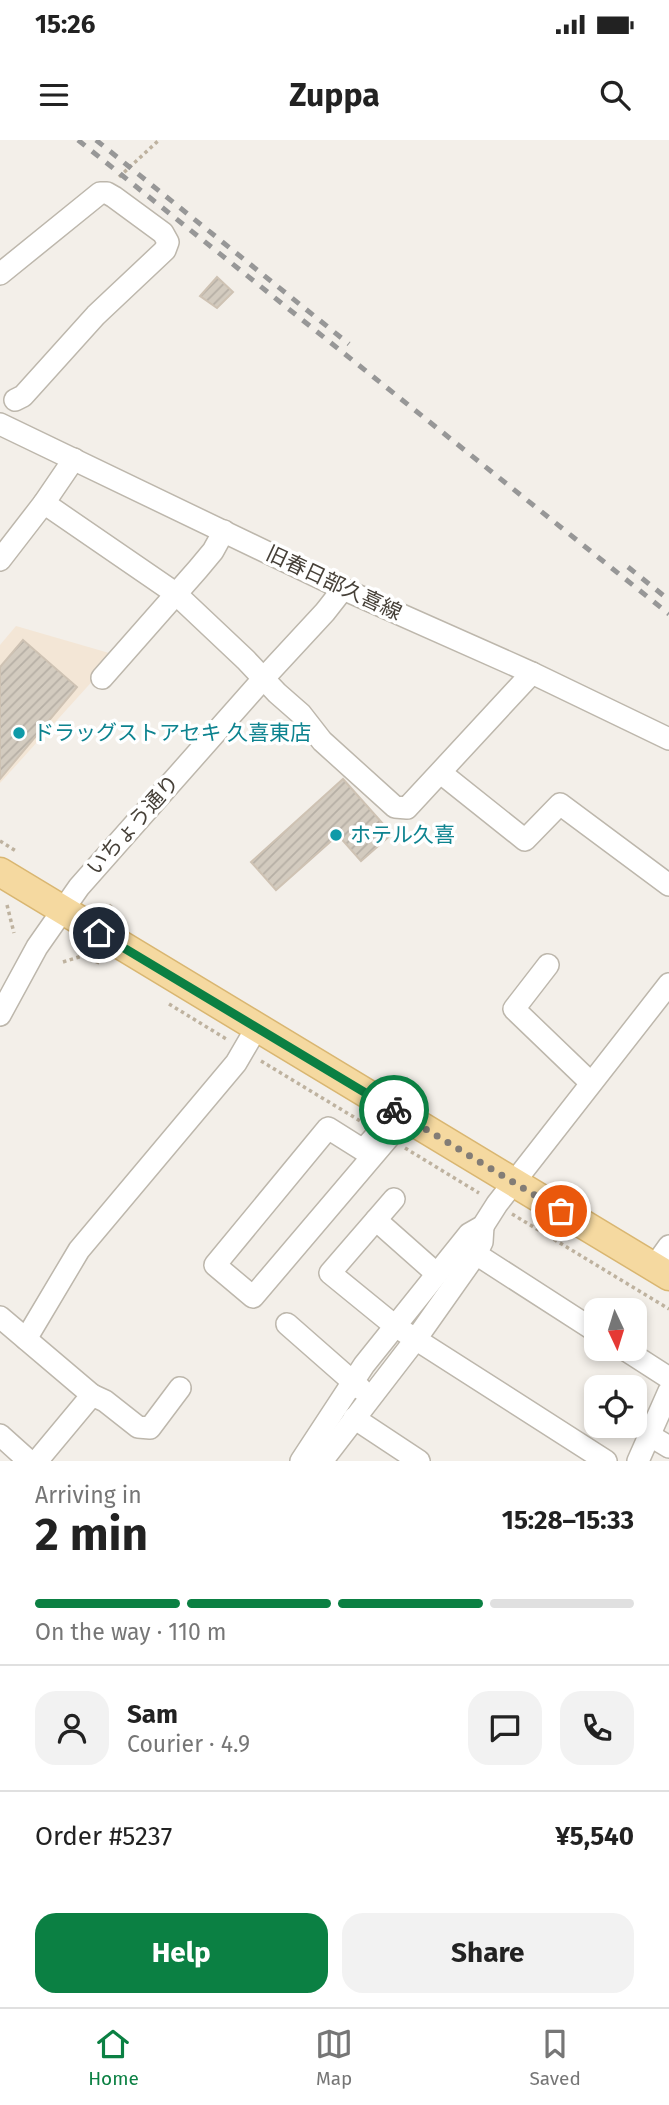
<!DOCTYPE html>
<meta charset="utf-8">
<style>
:root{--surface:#fff;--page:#f2f2f2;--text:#222;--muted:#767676;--line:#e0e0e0;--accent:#0b8043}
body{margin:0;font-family:"Fira Sans","Noto Sans JP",sans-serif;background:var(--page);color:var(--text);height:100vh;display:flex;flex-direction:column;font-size:26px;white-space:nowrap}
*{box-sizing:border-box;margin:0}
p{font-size:23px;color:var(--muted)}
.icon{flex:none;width:38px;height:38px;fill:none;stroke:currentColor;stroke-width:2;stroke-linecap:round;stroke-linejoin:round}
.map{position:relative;height:1321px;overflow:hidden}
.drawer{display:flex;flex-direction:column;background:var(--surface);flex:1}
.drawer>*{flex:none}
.needle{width:46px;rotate:176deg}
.controls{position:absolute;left:584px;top:1158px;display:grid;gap:14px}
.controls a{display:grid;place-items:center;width:63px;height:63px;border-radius:14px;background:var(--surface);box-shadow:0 4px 10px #0003;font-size:35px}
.pin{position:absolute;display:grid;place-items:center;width:60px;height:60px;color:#fff;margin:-30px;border:4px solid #fff;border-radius:50%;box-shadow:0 2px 7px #0007}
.courier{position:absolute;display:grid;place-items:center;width:70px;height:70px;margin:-35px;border:5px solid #0b8043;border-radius:50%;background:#fff;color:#222;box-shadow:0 2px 9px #0007}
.summary em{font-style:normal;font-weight:700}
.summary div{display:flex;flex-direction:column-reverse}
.summary{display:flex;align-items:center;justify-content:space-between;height:119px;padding:0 35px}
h1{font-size:46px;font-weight:700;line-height:52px}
.bar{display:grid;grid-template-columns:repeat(4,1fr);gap:10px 7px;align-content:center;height:84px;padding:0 35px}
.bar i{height:9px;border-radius:5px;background:var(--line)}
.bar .current{background:var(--accent)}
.bar p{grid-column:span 4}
.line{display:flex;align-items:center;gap:18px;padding:0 35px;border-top:2px solid var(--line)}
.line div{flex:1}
.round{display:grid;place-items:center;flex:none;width:74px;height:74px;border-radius:21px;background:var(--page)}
.action{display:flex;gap:14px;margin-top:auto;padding:14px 35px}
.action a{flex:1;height:80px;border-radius:21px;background:var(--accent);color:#fff;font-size:28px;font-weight:700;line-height:80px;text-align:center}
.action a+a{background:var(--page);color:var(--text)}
.status{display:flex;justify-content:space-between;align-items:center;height:49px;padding:0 35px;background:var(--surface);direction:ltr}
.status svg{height:19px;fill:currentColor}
header{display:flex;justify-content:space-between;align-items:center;height:91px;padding:0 35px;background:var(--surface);font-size:32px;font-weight:700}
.tabs{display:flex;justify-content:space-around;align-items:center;height:98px;border-top:2px solid var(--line);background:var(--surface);font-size:19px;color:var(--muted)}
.tabs a{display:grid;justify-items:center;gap:4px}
.tabs .current{color:var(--accent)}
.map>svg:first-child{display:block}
</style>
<div class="status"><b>15:26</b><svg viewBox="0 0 49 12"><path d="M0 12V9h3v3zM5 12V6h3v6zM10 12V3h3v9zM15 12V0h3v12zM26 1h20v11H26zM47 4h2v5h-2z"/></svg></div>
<header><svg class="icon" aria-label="menu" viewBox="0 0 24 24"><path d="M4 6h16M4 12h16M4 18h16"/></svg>Zuppa<svg class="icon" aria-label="search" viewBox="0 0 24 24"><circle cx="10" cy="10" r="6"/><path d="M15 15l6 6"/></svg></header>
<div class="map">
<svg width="669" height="1321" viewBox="0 0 669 1321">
<defs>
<pattern id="building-hatch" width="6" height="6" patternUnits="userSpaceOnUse" patternTransform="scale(1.75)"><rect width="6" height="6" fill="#d3cbbf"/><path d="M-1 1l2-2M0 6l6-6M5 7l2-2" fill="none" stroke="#b6afa5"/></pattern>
</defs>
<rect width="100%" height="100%" fill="#f3efe9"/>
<polygon fill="#f3e6d6" points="16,486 116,515 0,643 0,505"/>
<g fill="url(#building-hatch)" stroke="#cec2b3" stroke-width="2">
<polygon points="217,137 233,152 217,168 200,156"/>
<polygon points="23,500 77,547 0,639 0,527"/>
<polygon points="343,639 392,694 361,721 338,695 276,750 251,722"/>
</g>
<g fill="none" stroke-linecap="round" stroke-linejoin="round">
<defs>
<g id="minor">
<polyline points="0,134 100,53 107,53 114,57 163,93 168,102 165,110 96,175 23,256 15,260"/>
<polyline points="0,284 343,449 532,533 669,599"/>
<polyline points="44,363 175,453 246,520 277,553 301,574 322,601 395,667 407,668 532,533"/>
<polyline points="0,420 44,363 74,319"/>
<polyline points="102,538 198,429 213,411 224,391"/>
<polyline points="441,633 525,700 560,664 669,745"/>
<polyline points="548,825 514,869 591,943"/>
<polyline points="0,875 37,807 79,747 263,539 325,472 343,449"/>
<polyline points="397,972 363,1010 328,988 215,1125 253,1157 406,977"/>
<polyline points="394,1059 330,1133 395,1186 606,1321"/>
<polyline points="376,1080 437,1134"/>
<polyline points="476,1114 597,1192"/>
<polyline points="654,1127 669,1106"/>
<polyline points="0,1177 92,1255 37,1321"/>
<polyline points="287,1184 361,1249"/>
<polyline points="26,1199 79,1110 236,923 257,887"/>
<polyline points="624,1209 669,1238"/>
<polyline points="92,1255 105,1261 138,1287 150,1288 180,1248"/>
<polyline points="354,1278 419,1321"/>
<polyline points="0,1295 29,1321"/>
<polyline points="649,1295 669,1307"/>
<polyline points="301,1321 364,1225 469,1094 483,1086 497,1064 669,844"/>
<polyline points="322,1321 416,1199 476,1114 482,1102 483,1086"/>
<polyline points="638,1321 669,1251"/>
</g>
<polyline id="major" points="0,732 669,1136"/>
</defs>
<use href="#minor" stroke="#bdb7ac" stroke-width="24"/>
<use href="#major" stroke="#d9b671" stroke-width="31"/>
<g stroke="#beb29f" stroke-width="3.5" stroke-dasharray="3.5 3.5" stroke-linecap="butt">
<polyline points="119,37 159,0"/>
<polyline points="0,701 16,711"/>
<polyline points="7,765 14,793"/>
<polyline points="109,765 120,775"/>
<polyline points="63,822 82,816 102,824"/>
<polyline points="169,864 228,900"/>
<polyline points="261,921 362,982"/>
<polyline points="405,1008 479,1053"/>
<polyline points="512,1074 669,1169"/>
</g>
<use href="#minor" stroke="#fff" stroke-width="21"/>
<use href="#major" stroke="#f5d9a0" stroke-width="28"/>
<g stroke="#979797" stroke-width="5" stroke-dasharray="9 9" stroke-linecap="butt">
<polyline points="78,0 669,474"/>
<polyline points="96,0 349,204"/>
<polyline points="628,427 669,460"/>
</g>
</g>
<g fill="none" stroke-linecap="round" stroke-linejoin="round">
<polyline stroke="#837d76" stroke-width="7" stroke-dasharray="0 12.6" points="394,970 561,1071"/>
<polyline stroke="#0b8043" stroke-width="9" points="99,793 394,970"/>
</g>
<g fill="#0f9aa8" stroke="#fff" stroke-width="2.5">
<circle cx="19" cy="593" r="7"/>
<circle cx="336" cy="695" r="7"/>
</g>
<g text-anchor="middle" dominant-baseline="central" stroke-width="7" stroke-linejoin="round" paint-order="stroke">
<g font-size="21" fill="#464038" stroke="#fff">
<text transform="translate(334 443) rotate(25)">旧春日部久喜線</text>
<text transform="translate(133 685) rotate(-48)">いちょう通り</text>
</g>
<g font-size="21" fill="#0d838f" stroke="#fff" text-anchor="start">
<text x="33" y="593">ドラッグストアセキ 久喜東店</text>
<text x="350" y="695">ホテル久喜</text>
</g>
</g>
</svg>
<div class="controls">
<a><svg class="needle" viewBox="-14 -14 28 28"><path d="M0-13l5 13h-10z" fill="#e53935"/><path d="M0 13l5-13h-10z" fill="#767676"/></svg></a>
<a><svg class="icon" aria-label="locate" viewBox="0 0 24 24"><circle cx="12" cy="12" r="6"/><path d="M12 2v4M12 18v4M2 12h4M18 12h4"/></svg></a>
</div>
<div class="pin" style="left:561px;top:1071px;background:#ea580c"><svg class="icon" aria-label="bag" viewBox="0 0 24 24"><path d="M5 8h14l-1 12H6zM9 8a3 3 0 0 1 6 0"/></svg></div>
<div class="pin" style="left:99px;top:793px;background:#1f2937"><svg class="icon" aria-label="home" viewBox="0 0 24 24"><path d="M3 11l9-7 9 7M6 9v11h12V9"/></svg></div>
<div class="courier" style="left:394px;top:970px"><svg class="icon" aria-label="bike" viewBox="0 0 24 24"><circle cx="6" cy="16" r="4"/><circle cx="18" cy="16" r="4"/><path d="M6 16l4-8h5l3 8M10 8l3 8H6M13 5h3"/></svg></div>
</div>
<section class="drawer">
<div class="summary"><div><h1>2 min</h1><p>Arriving in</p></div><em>15:28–15:33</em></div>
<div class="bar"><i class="current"></i><i class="current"></i><i class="current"></i><i></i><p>On the way · 110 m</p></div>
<div class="line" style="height:126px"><a class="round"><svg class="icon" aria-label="person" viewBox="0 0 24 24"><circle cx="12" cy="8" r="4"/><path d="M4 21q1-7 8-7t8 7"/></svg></a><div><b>Sam</b><p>Courier · 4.9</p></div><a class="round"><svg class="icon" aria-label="chat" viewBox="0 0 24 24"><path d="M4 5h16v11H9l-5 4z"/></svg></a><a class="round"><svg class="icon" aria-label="phone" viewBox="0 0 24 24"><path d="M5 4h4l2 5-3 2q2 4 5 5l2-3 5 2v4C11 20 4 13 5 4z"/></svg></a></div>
<div class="line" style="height:91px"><div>Order #5237</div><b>¥5,540</b></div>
<div class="action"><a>Help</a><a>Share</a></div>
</section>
<nav class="tabs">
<a class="current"><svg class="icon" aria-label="home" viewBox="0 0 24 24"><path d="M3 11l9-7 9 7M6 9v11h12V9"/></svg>Home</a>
<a><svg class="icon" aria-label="map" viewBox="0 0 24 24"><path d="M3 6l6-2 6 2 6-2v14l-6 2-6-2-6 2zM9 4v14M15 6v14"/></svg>Map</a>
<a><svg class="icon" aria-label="saved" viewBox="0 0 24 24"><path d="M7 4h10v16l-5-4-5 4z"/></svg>Saved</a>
</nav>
